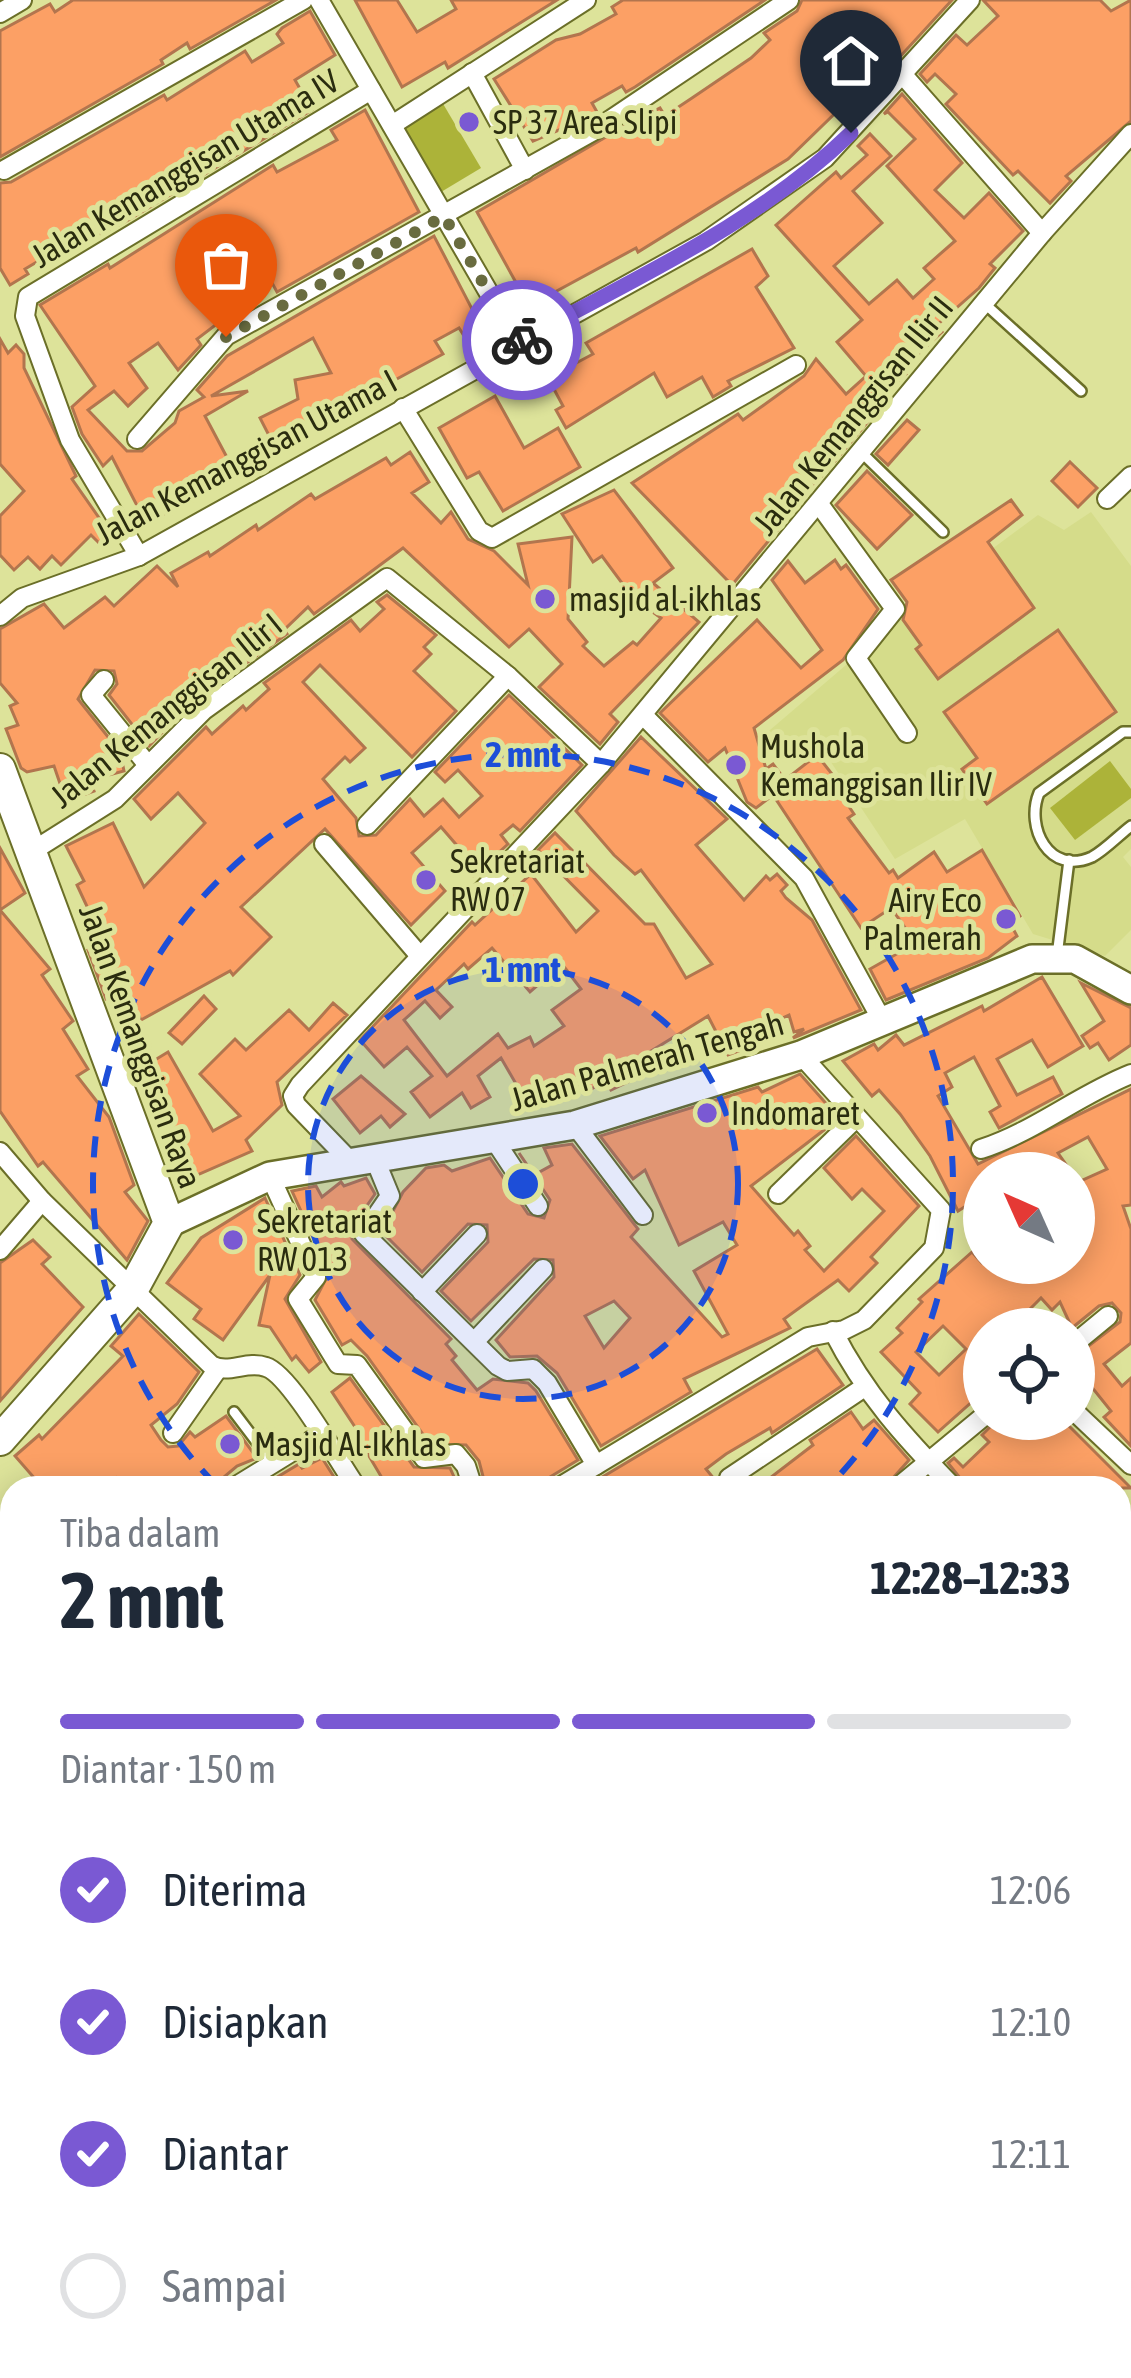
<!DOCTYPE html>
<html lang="id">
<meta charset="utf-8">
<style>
:root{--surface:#fff;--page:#f6f6f7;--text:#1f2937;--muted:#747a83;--line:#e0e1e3;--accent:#7a59d3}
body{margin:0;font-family:"Asap Condensed",sans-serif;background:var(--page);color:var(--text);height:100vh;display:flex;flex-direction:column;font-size:45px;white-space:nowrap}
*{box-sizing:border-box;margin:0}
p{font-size:39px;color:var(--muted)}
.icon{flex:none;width:66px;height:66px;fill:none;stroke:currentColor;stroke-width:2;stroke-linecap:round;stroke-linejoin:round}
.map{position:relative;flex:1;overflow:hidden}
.details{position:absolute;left:0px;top:1476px;width:1131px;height:903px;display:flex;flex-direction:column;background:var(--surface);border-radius:36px 36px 0 0;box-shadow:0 6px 30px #0003}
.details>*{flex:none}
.needle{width:78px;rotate:315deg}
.fabs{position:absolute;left:963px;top:1152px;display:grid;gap:24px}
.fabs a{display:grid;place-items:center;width:132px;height:132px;border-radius:50%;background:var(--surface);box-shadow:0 6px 30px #0003;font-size:60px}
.pin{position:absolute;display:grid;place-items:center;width:102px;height:102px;color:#fff;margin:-123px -51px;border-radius:50% 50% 50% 0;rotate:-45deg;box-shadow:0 0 12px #0007}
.pin .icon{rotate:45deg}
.courier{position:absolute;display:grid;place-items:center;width:120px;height:120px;margin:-60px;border:9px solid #7a59d3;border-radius:50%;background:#fff;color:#222;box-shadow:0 3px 15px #0007}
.head em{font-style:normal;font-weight:700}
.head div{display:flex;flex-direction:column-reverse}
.head{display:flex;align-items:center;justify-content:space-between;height:204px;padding:0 60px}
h1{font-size:78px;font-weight:700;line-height:90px}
.bar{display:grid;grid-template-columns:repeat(4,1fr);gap:18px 12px;align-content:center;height:144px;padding:0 60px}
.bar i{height:15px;border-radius:9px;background:var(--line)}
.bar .selected{background:var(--accent)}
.bar p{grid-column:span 4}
ol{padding:0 60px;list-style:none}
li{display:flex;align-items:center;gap:36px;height:132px}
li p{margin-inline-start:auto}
li .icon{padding:12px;border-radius:50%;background:var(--accent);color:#fff;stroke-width:4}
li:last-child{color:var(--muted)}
li i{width:66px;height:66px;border:6px solid var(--line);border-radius:50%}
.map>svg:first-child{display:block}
</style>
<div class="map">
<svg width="1131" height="2378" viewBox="0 0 1131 2378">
<rect width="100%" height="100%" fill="#dde39a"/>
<polygon fill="#d5dc8a" points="1091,512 1131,566 1131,849 1123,857 1131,867 1131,930 1105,956 1033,934 965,819 895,859 817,741 785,762 763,736 915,606 1038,515 1064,530"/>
<g fill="#acb339">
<polygon points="439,97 481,168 441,192 399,121"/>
<polygon points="1110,761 1131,789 1131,798 1075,840 1050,808"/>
</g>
<g fill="#fca065" stroke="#b2754e" stroke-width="3" fill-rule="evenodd">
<polygon points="73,0 276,0 190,49 187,43 161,60 163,64 0,157 0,31 50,4 55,12"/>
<polygon points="355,0 397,0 417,32 456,9 451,0 557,0 448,68 445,62 402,87"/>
<polygon points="623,0 765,0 635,87 626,92 622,86 592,103 597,112 590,117 533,141 494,79 556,40 580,34 616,14 612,7"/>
<path d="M802 0H952L864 96 858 91 788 159 638 252 636 248 529 306 477 212 630 123 660 108 665 116 692 98 751 58 770 40 764 33 797 11ZM862 28 884 50 863 72 841 49Z"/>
<polygon points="983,0 1100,0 1111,11 1131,0 1131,121 1066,176 1071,181 1050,203 1018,171 1013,175 946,104 956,94 935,74 927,82 920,74 956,35 967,45 998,16"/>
<polygon points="310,11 335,55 295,80 312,110 125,222 97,235 94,228 25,269 28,274 10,285 0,268 0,183 11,182 164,95 167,100 245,51 252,62 283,43 277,34 282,28"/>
<polygon points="902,94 962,163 935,190 964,218 989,193 1023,231 990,264 995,268 979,288 936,326 942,332 902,369 906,374 870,405 876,412 825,473 780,515 785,521 732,585 632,483 738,414 743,420 804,376 816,359 846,394 866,376 837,342 862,320 776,225 836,172 841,178 867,155 858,146 870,134 891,156 853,191 882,223 834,266 869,304 897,280 913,298 934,279 924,268 955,241 887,166 915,139 888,112 884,114"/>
<path d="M365 110 419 212 277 292 265 270 234 288 243 304 197 339 201 345 178 370 158 343 129 363 147 388 128 406 114 391 88 410 127 451H142L175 423 179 411 204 397 197 390 227 356 434 236 483 330 466 339 459 328 435 341 443 354 382 387 340 416 341 421 302 429 307 439 278 453 260 418 298 399 295 380 331 373 313 338 211 396 248 391 205 416 231 465 181 493 186 503 146 523 112 457 103 466 82 434 72 407 95 386 40 305 108 264 110 268 273 165 277 172 337 140 331 130ZM212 235 231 267 199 286 181 253Z"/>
<polygon points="752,249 768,276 756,287 794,348 728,381 731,386 713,397 702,377 667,397 654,373 566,428 556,410 563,406 548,378 593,354 586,343"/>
<polygon points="0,339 8,353 16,345 24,354 24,368 76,476 72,479 111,535 101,545 91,535 61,565 52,556 40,569 28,557 14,570 0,555 0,516 24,491 0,464"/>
<polygon points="495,396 524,448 558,428 580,467 503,511 479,472 467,478 439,428"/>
<polygon points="907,420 919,430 888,465 876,454"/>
<polygon points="410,452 429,482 412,493 441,523 451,512 468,539 494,551 528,585 518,544 572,537 568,619 587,642 583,646 604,666 633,642 637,645 661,618 633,598 602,556 593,562 562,514 614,490 673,568 653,583 699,622 610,714 618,722 600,744 539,687 562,664 529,629 509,647 403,548 314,614 308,607 284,630 287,634 231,674 225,668 149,746 109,695 117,684 114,671 95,670 78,699 120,752 124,771 90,780 94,791 66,801 54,766 27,772 21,768 6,729 18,725 10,706 17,703 0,683 0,629 44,604 64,628 105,597 114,606 157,566 178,587 171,573 208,552 210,556 256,525 258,530 311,494 315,499 386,458 391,465"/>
<polygon points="1070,462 1097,488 1078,507 1052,481"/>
<polygon points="867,471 912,515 877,549 836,505"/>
<polygon points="1011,500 1022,515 988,542 1034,608 938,679 916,649 921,645 903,620 907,602 891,580"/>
<polygon points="835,560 841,569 846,565 878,609 843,660 754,728 766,769 773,764 785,780 817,755 839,783 835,786 854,814 848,818 889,873 893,870 898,878 934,852 947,872 982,850 1020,916 1010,923 1017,936 988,958 886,1000 870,969 916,943 891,908 861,928 773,795 756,808 747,802 725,748 708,762 660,713 757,620 801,668 822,650 772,580 788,561 805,583"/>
<polygon points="387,595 436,635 424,647 431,654 414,671 456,711 412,757 320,665 303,682 365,748 350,762 345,757 323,779 356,818 359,836 376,835 410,799 424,816 443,799 459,817 482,796 458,770 445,782 435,772 509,695 582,765 520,831 513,825 501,835 508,844 473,876 453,856 460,849 441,827 412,853 445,891 411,925 325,829 241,907 271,937 233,975 230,971 141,1020 127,993 106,999 88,950 104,943 77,885 84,881 66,846 113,823 144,887 205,823 178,793 151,819 134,799 206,727 212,734 243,706 246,710 269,689 264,683 351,620 360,631 384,609 377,602"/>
<polygon points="1058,630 1116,712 987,804 962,769 977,758 944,712"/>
<path d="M641 737 727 819 696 845 744 900 766 876 770 880 777 874 787 885 781 891 786 898 812 920 861 1010 793 1038 804 1029 794 1032 789 1015 748 1034 752 1046 728 1055 708 1016 643 1056 651 1070 634 1079 611 1090 606 1081 584 1093 580 1085 527 1103 501 1058 478 1076 490 1097 471 1108 462 1093 430 1117 411 1092 432 1076 407 1047 384 1067 360 1040 472 922 475 925 531 874 576 932 598 911 538 850 555 833 645 924H654L686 978 712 964 641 870 635 874 614 855 576 811ZM492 948 530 992 562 964 581 989 552 1010 564 1026 534 1046 530 1037 508 1048 498 1034 447 1076 404 1020 425 1001 440 1018 452 1007 436 990 464 964 468 969Z"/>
<polygon points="0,848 25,893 0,910"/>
<polygon points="0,910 50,969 42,975 73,1021 63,1029 88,1069 77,1076 109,1117 134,1185 125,1192 148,1221 127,1260 43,1162 38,1166 0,1111"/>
<path d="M1042 977 1083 1046 1048 1067 1032 1040 997 1059 1017 1095 1053 1077 1062 1094 999 1128 990 1112 1000 1106 974 1057 945 1073 952 1087 938 1096 978 1164 1131 1089V1205L1123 1206 1131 1229V1343L1104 1364 1122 1386 1131 1378V1446L1104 1417 1111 1411 1074 1365V1357L1120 1322 1121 1313 1112 1303 1099 1306 1072 1328 1060 1302 1052 1310 1041 1298 1010 1329H984V1391L938 1432 910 1404 920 1393 881 1352 902 1333 897 1328 922 1302 919 1299 972 1252 982 1263H1074V1184L1107 1169 1088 1137 1058 1153 1072 1173H984V1232L966 1206 958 1211 930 1156 900 1114 879 1090 872 1096 843 1061 874 1044 878 1050 896 1035 904 1045 982 1006 984 1011ZM943 1326 966 1349 939 1375 916 1352Z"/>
<polygon points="1081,983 1131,1008 1131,1045 1109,1060 1098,1043 1090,1048 1082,1036 1104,1021"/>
<polygon points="204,996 216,1009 182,1044 169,1033"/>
<polygon points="333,1003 347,1015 277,1082 282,1105 246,1140 252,1151 197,1175 183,1148 174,1152 158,1111 163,1108 140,1069 168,1052 213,1131 240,1116 200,1074 235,1039 246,1050 289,1010 309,1030"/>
<path d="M800 1074 831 1109 818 1120 824 1130 751 1186 794 1235 798 1231 810 1246 805 1250 824 1271 884 1211 862 1189 852 1199 824 1168 856 1136 919 1206 871 1257 877 1263 849 1291 838 1280 784 1319 790 1328 684 1379 691 1392 601 1446 557 1373 537 1356 510 1357 496 1340 554 1277 553 1260 534 1259 471 1321 441 1291 488 1242 487 1225 468 1224 422 1272 382 1232 403 1192 426 1168 444 1165 452 1171 490 1158 528 1214 544 1218 550 1200 519 1153 534 1175 552 1165 544 1148 572 1144 638 1229 631 1237 722 1337 728 1334 694 1271 737 1245 723 1222 679 1245 645 1170 633 1179 600 1136 758 1087 762 1092ZM614 1301 630 1318 604 1348 585 1316Z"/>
<polygon points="361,1076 405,1114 390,1127 381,1116 360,1133 333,1099"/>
<polygon points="366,1178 375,1194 352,1227 352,1239 451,1339 446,1344 456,1356 452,1360 477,1390 493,1379 528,1383 536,1391 578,1460 550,1477 545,1488 525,1488 521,1481 486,1488 479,1461 466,1445 430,1444 367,1356 351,1340 342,1345 315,1300 329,1273 292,1191 316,1186 322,1197 341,1182 344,1186"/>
<polygon points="265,1198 300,1275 285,1299 321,1362 309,1372 296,1356 292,1360 270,1327 259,1325 270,1275 223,1340 194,1319 201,1309 167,1283 201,1238"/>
<polygon points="33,1240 50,1257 42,1264 83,1307 0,1401 0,1263"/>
<polygon points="139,1314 199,1372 177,1404 151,1425 161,1440 168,1447 178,1446 190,1432 195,1437 226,1416 257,1458 237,1466 211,1488 124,1488 116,1478 104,1488 43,1488 15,1456 39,1435 42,1439 123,1356 111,1346"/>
<polygon points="817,1349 843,1385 772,1433 770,1428 726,1454 706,1469 715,1480 705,1488 584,1488"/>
<polygon points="350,1378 414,1467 450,1468 459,1488 388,1488 366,1451 354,1459 344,1443 359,1433 332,1392"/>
<polygon points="851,1412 863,1429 874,1420 909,1460 884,1488 757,1488 813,1445 810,1440"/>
<polygon points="998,1419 1062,1419 1131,1488 968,1488 948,1463 954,1458 963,1467 989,1442 982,1435"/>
<polygon points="322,1458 341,1488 259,1488 299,1464 302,1468"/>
</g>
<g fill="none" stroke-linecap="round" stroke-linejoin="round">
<defs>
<g id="lane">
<polyline points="984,303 1081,391"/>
<polyline points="861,452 943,532"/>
<path d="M1131 732H1123L1039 793C1025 827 1049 876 1092 857 1105 850 1119 835 1131 826"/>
<polyline points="1057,956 1069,860"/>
<polyline points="234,1412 272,1462"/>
<polyline points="0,2134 12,2125"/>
<polyline points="0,2290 12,2280"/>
<polyline points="0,2333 12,2319"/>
<polyline points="20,2378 29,2367"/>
<polyline points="106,2378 117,2367"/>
</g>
<g id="street">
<polyline points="319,0 518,343"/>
<polyline points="0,13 22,0"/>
<polyline points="472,73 525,170"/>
<polyline points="903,75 1042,233"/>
<polyline points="392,125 586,0"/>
<polyline points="4,170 303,0"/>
<polyline points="403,408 479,531 492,538 796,365"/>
<polyline points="137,439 226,336 597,129 789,0"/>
<polyline points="1107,499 1131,476"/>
<polyline points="819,504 895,609 856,658 907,733"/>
<polyline points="139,556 70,440 25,316 28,297 371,90"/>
<polyline points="0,616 22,598 139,556 706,241 825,158 970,0"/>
<polyline points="104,680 91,695 147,764"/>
<polyline points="643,715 804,878 884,1024"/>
<polyline points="367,825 508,676"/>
<polyline points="324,844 419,955"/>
<polyline points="31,852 115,799 204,710 387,578 508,676 601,764"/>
<polyline points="575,1125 643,1215"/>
<polyline points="495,1141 538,1206"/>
<path d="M981 1149C1036 1131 1078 1095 1131 1074"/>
<path d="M0 1152 42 1201 211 1365C229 1375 246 1360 266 1367 290 1374 340 1464 357 1488"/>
<polyline points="374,1157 390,1196 364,1234 498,1366 507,1371 533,1369 547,1383 596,1465"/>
<polyline points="350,1161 296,1105 293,1096 300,1085 601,764 1042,233 1131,134"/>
<polyline points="270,1176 316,1277 298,1299 338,1364 357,1365 424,1458 456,1454 466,1466 473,1488"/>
<polyline points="778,1194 856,1118"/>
<polyline points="0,1250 42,1201"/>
<polyline points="422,1292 477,1234"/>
<path d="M833 1331C865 1394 905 1438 954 1488"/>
<polyline points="475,1341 543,1269"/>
<polyline points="1074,1344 1108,1316"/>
<polyline points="1074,1411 1131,1465"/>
<polyline points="173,1433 217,1370"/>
<polyline points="729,1478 863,1388"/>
<polyline points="233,1488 319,1435"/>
<polyline points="558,1488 808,1337 844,1330 864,1320 934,1248 941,1210 801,1055"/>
<polyline points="897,1488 984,1416"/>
<polyline points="1119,1655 1131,1666"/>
<polyline points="0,1671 12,1665"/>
<polyline points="1119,1835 1131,1847"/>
<polyline points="0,1865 12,1858"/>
<polyline points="1119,1990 1131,1977"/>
<polyline points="1119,2228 1131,2216"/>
<polyline points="1119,2257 1131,2276"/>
<polyline points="1119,2363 1131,2352"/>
<polyline points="455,2367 466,2378"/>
<polyline points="818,2367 829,2378"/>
<polyline points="603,2378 613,2367"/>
<polyline points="754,2378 763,2367"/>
<polyline points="901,2378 912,2367"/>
<polyline points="1031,2378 1046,2367"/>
</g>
<polyline id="secondary" points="169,1223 270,1176 575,1125 801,1055 1032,959 1075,959 1131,990"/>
<g id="primary">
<polyline points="0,769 169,1223 133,1289 0,1440"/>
<polyline points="0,2198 12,2209"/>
<polyline points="192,2367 204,2378"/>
</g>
</defs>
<use href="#lane" stroke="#6b6f28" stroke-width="14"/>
<use href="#street" stroke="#6b6f28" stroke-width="22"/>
<use href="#secondary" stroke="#6b6f28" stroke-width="32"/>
<use href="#primary" stroke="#6b6f28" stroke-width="34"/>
<polyline stroke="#8a8e59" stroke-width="3" stroke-dasharray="12 6" stroke-linecap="butt" points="1119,2304 1130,2295"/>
<use href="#lane" stroke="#fff" stroke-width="9"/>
<use href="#street" stroke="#fff" stroke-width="18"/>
<use href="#secondary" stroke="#fff" stroke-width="27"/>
<use href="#primary" stroke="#fff" stroke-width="30"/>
</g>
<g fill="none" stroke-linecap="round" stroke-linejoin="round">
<polyline stroke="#696c40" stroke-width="12" stroke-dasharray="0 21.6" points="226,337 444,216 518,343 522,340"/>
<path stroke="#7a59d3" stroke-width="15" d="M522 340C635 278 757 224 851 133"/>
</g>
<circle cx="523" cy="1184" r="215" fill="#1d4ed8" fill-opacity=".12"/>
<g fill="none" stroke="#1d4ed8" stroke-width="6" stroke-dasharray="21 15">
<circle cx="523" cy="1184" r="215"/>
<path d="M216 1485A430 430 0 1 1 830 1485"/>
</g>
<g fill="#7a59d3" stroke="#dde39a" stroke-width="4.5">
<circle cx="469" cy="122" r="12"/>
<circle cx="545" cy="599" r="12"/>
<circle cx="736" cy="765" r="12"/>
<circle cx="426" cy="880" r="12"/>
<circle cx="1006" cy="919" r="12"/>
<circle cx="707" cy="1113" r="12"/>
<circle cx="233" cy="1240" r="12"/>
<circle cx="230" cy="1444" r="12"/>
</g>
<g text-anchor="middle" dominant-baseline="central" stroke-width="10" stroke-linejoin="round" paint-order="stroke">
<g font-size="33" fill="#2a2c0f" stroke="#dde39a" text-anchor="start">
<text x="493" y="122">SP 37 Area Slipi</text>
<text x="569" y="599">masjid al-ikhlas</text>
<text x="760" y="746">Mushola<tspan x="760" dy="38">Kemanggisan Ilir IV</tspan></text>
<text x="450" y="861">Sekretariat<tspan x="450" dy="38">RW 07</tspan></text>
<text x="982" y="900" text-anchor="end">Airy Eco<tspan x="982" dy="38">Palmerah</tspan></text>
<text x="731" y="1113">Indomaret</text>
<text x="257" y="1221">Sekretariat<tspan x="257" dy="38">RW 013</tspan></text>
<text x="254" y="1444">Masjid Al-Ikhlas</text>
</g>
<g font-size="33" fill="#2a2c0f" stroke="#dde39a">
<text transform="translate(185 168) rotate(-31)">Jalan Kemanggisan Utama IV</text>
<text transform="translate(853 415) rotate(-51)">Jalan Kemanggisan Ilir II</text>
<text transform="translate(246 457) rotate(-28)">Jalan Kemanggisan Utama I</text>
<text transform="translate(166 710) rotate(-39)">Jalan Kemanggisan Ilir I</text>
<text transform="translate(141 1046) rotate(70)">Jalan Kemanggisan Raya</text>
<text transform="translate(647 1061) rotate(-16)">Jalan Palmerah Tengah</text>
</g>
</g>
<circle cx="523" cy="1184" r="18" fill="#1d4ed8" stroke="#dde39a" stroke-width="6"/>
<g font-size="36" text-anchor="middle" font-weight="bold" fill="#1d4ed8" stroke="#dde39a" stroke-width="10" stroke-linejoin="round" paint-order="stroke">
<text x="523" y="767">2 mnt</text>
<text x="523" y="982">1 mnt</text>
</g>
</svg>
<div class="fabs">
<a><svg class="needle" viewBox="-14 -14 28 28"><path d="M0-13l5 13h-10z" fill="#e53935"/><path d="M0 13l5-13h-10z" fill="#747a83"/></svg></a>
<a><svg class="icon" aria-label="locate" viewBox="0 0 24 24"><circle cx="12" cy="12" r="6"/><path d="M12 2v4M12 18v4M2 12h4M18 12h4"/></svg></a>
</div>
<div class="pin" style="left:226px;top:337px;background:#ea580c"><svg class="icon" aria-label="bag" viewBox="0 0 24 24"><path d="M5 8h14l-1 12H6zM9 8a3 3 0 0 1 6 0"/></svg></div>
<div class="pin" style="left:851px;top:133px;background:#1f2937"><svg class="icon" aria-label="home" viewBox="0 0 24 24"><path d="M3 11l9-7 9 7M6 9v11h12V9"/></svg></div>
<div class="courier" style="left:522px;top:340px"><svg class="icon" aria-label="bike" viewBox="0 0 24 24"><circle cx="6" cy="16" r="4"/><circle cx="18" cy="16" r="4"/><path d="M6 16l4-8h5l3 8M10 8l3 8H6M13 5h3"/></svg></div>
<section class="details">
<div class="head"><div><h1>2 mnt</h1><p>Tiba dalam</p></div><em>12:28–12:33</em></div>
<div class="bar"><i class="selected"></i><i class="selected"></i><i class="selected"></i><i></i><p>Diantar · 150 m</p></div>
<ol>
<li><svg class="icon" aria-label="check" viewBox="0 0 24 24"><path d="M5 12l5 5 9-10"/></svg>Diterima<p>12:06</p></li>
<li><svg class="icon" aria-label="check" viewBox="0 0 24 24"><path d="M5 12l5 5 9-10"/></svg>Disiapkan<p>12:10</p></li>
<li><svg class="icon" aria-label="check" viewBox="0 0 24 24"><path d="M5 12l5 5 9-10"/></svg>Diantar<p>12:11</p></li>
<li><i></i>Sampai</li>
</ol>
</section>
</div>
